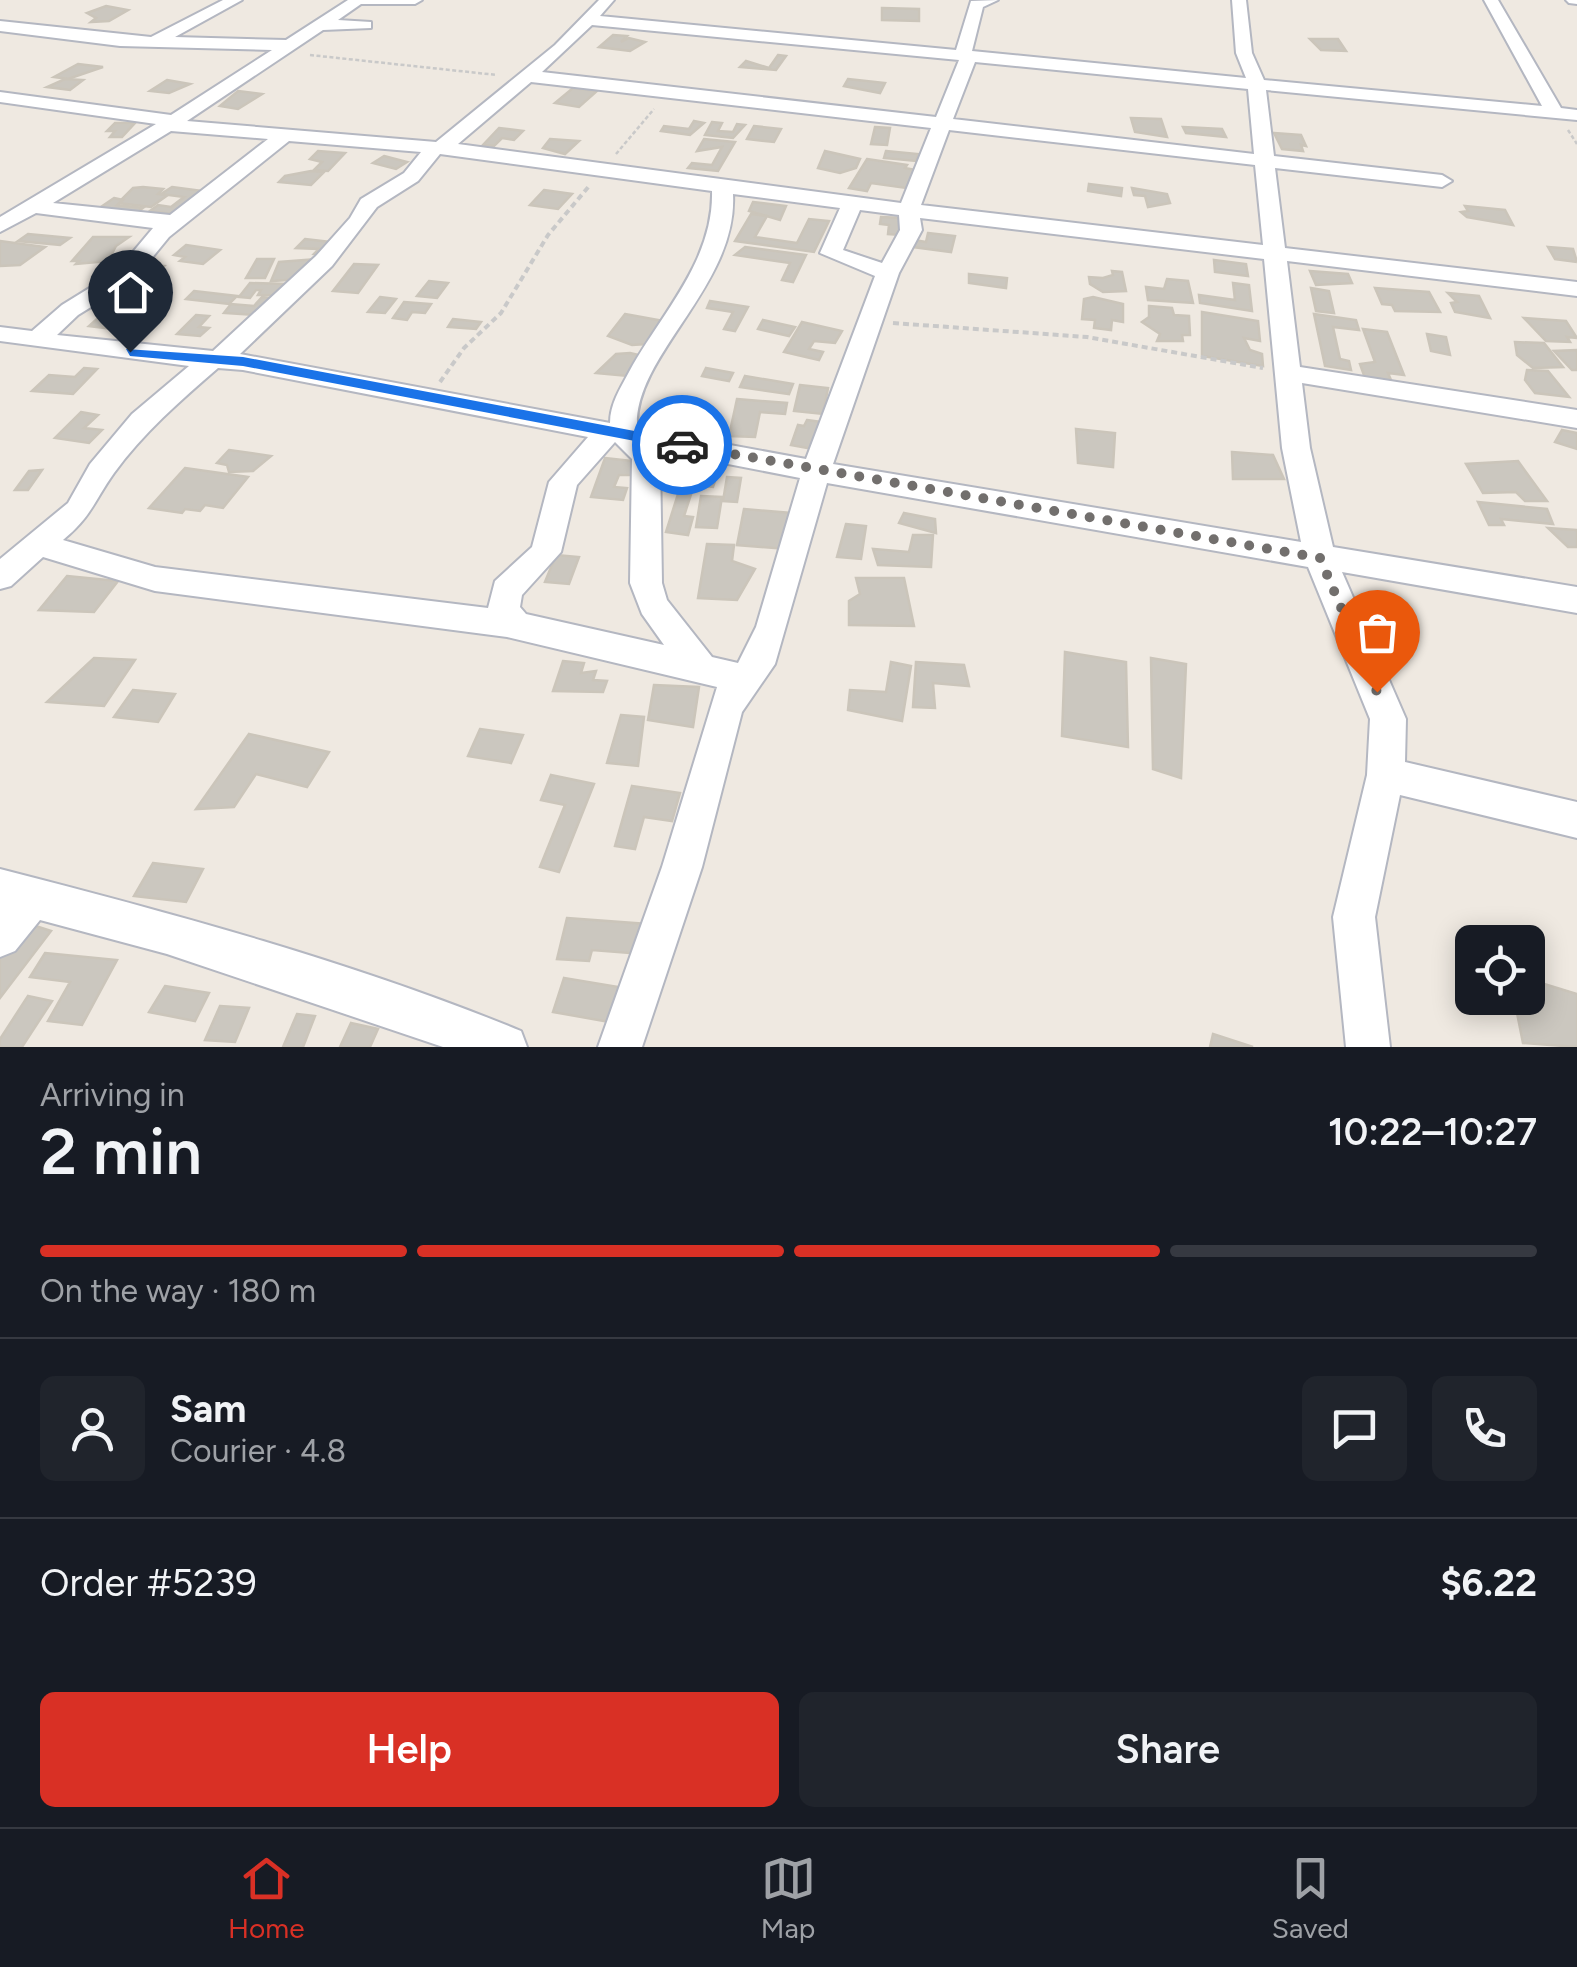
<!DOCTYPE html>
<meta charset="utf-8">
<style>
:root{--surface:#171b24;--page:#20242c;--text:#f1f3f6;--muted:#9ea1a6;--line:#363941;--accent:#d93025}
body{margin:0;font-family:Figtree,sans-serif;background:var(--page);color:var(--text);height:100vh;display:flex;flex-direction:column;font-size:38px;white-space:nowrap}
*{box-sizing:border-box;margin:0}
p{font-size:32px;color:var(--muted)}
.icon{flex:none;width:55px;height:55px;fill:none;stroke:currentColor;stroke-width:2;stroke-linecap:round;stroke-linejoin:round}
.map{position:relative;height:1047px;overflow:hidden}
.sheet{display:flex;flex-direction:column;background:var(--surface);flex:1}
.sheet>*{flex:none}
.buttons{position:absolute;left:1455px;top:925px;display:grid;gap:20px}
.buttons a{display:grid;place-items:center;width:90px;height:90px;border-radius:15px;background:var(--surface);box-shadow:0 5px 25px #0003;font-size:50px}
.pin{position:absolute;display:grid;place-items:center;width:85px;height:85px;color:#fff;margin:-102px -42px;border-radius:50% 50% 50% 0;rotate:-45deg;box-shadow:0 0 10px #0007}
.pin .icon{rotate:45deg}
.courier{position:absolute;display:grid;place-items:center;width:100px;height:100px;margin:-50px;border:8px solid #1a73e8;border-radius:50%;background:#fff;color:#222;box-shadow:0 2px 12px #0007}
.summary em{font-style:normal;font-weight:600}
.summary div{display:flex;flex-direction:column-reverse}
.summary{display:flex;align-items:center;justify-content:space-between;height:170px;padding:0 40px}
h1{font-size:65px;font-weight:600;line-height:75px}
.bar{display:grid;grid-template-columns:repeat(4,1fr);gap:15px 10px;align-content:center;height:120px;padding:0 40px}
.bar i{height:12px;border-radius:8px;background:var(--line)}
.bar .on{background:var(--accent)}
.bar p{grid-column:span 4}
.line{display:flex;align-items:center;gap:25px;padding:0 40px;border-top:2px solid var(--line)}
.line div{flex:1}
.round{display:grid;place-items:center;flex:none;width:105px;height:105px;border-radius:15px;background:var(--page)}
.button{display:flex;gap:20px;margin-top:auto;padding:20px 40px}
.button a{flex:1;height:115px;border-radius:15px;background:var(--accent);color:#fff;font-size:40px;font-weight:600;line-height:115px;text-align:center}
.button a+a{background:var(--page);color:var(--text)}
.menu{display:flex;justify-content:space-around;align-items:center;height:140px;border-top:2px solid var(--line);background:var(--surface);font-size:28px;color:var(--muted)}
.menu a{display:grid;justify-items:center;gap:5px}
.menu .on{color:var(--accent)}
.map>svg:first-child{display:block}
</style>
<div class="map">
<svg width="1577" height="1047" viewBox="0 0 1577 1047">
<rect width="100%" height="100%" fill="#efe9e1"/>
<g fill="#cbc7bf" stroke="#cbc5ba" stroke-width="2.5">
<polygon points="106,6 128,10 109,21 91,22 96,18 87,13"/>
<polygon points="882,8 919,9 919,21 882,20"/>
<polygon points="613,35 627,36 621,42 629,38 645,42 630,51 599,47"/>
<polygon points="1310,39 1338,39 1346,51 1321,50"/>
<polygon points="778,55 786,56 776,70 740,67 746,61 769,68"/>
<polygon points="78,64 103,67 68,79 54,77"/>
<polygon points="65,79 83,80 70,90 47,87"/>
<polygon points="848,79 885,83 880,93 844,86"/>
<polygon points="167,80 190,84 169,93 150,91"/>
<polygon points="573,88 597,91 579,107 555,103"/>
<polygon points="238,91 262,94 238,109 220,106"/>
<polygon points="1131,118 1161,119 1167,137 1135,132"/>
<polygon points="694,121 704,123 690,135 661,131 664,126 689,129"/>
<polygon points="712,122 722,123 718,131 733,132 737,124 745,125 733,138 705,135"/>
<polygon points="115,123 135,123 122,137 110,137 115,131 107,131"/>
<polygon points="754,126 781,129 774,142 747,139"/>
<polygon points="875,127 890,128 887,145 871,144"/>
<polygon points="1183,127 1222,129 1226,137 1186,133"/>
<polygon points="499,128 523,131 514,140 502,138 494,146 483,145"/>
<polygon points="1274,133 1301,135 1306,146 1301,145 1303,151 1282,149"/>
<polygon points="550,139 579,141 565,154 543,148"/>
<polygon points="704,139 735,142 718,171 688,168 692,163 712,165 722,147 697,151"/>
<polygon points="318,151 345,153 328,171 314,170 322,162 310,159"/>
<polygon points="825,151 860,159 856,168 840,173 818,168"/>
<polygon points="886,151 918,154 916,161 884,158"/>
<polygon points="384,156 407,162 396,169 373,163"/>
<polygon points="867,159 907,165 905,168 915,170 906,188 871,183 867,191 849,188"/>
<polygon points="311,171 324,172 311,185 279,182 285,176"/>
<polygon points="1089,184 1122,188 1121,196 1088,191"/>
<polygon points="143,187 163,189 158,194 168,195 151,207 118,203 133,188"/>
<polygon points="172,187 203,191 173,214 150,211 158,205 171,207 184,197 161,194"/>
<polygon points="1132,188 1167,194 1170,203 1148,207 1145,196 1134,195"/>
<polygon points="544,190 572,194 558,209 530,205"/>
<polygon points="114,198 123,200 117,205 143,208 135,214 98,209"/>
<polygon points="753,202 786,206 780,220 749,211"/>
<polygon points="1465,206 1505,210 1513,225 1467,217 1461,212 1468,211"/>
<polygon points="751,214 767,216 755,237 797,243 809,219 829,221 814,252 735,241"/>
<polygon points="881,217 903,218 901,235 888,234 889,225 880,224"/>
<polygon points="928,233 955,236 951,252 912,247 914,240 926,242"/>
<polygon points="28,234 70,238 60,245 18,241"/>
<polygon points="93,237 129,237 116,246 108,261 76,264 79,261 72,261"/>
<polygon points="305,239 339,243 327,255 314,254 319,249 296,248"/>
<polygon points="0,241 45,247 20,265 0,266"/>
<polygon points="186,245 220,250 203,264 180,261 185,257 174,255"/>
<polygon points="745,247 806,255 793,282 782,280 790,263 735,255"/>
<polygon points="1548,247 1573,249 1577,262 1555,259"/>
<polygon points="257,259 274,259 265,278 246,278"/>
<polygon points="318,259 302,279 271,281 279,262"/>
<polygon points="1214,260 1246,264 1248,276 1215,272"/>
<polygon points="354,264 378,265 358,293 333,291"/>
<polygon points="151,265 164,266 145,283 132,282"/>
<polygon points="1112,271 1122,272 1126,291 1103,292 1090,284 1089,277 1103,278 1113,275"/>
<polygon points="1310,271 1348,274 1352,283 1316,285"/>
<polygon points="969,274 1007,278 1006,288 969,283"/>
<polygon points="1167,279 1188,281 1193,303 1148,300 1146,287 1164,289"/>
<polygon points="429,281 448,283 437,298 417,296"/>
<polygon points="250,283 286,284 278,295 258,295 261,290 256,290 250,298 239,297"/>
<polygon points="1233,283 1249,285 1252,311 1200,303 1199,295 1235,300"/>
<polygon points="131,285 160,289 150,297 114,300"/>
<polygon points="1311,288 1329,291 1334,313 1316,311"/>
<polygon points="1375,288 1429,292 1440,312 1395,311 1392,305 1382,304"/>
<polygon points="194,291 237,296 229,304 186,299"/>
<polygon points="1448,293 1479,296 1490,318 1455,312 1451,303 1457,302"/>
<polygon points="262,297 271,298 257,315 224,313 231,304 254,306"/>
<polygon points="380,297 396,299 385,313 368,312"/>
<polygon points="1093,297 1123,304 1123,322 1112,320 1111,330 1094,328 1095,320 1082,319 1084,299"/>
<polygon points="710,301 748,307 735,331 724,329 733,312 707,308"/>
<polygon points="404,302 431,304 425,313 412,312 407,320 393,318"/>
<polygon points="1149,306 1172,308 1174,315 1189,316 1190,335 1182,335 1183,341 1157,341 1160,334 1142,322 1149,317"/>
<polygon points="1202,312 1258,321 1260,341 1244,338 1250,350 1262,354 1263,366 1202,356"/>
<polygon points="625,314 663,321 647,344 632,345 608,336"/>
<polygon points="1314,314 1356,320 1359,330 1333,327 1340,359 1349,361 1351,370 1325,366"/>
<polygon points="196,315 209,316 199,327 209,328 200,336 177,334"/>
<polygon points="98,318 122,320 112,329 89,326"/>
<polygon points="1524,318 1566,321 1577,338 1567,337 1570,342 1546,341"/>
<polygon points="453,319 481,322 476,329 448,327"/>
<polygon points="763,320 795,327 789,336 758,329"/>
<polygon points="802,322 842,331 835,343 814,341 809,349 823,352 819,360 784,352"/>
<polygon points="1363,329 1387,332 1404,375 1388,373 1391,380 1365,378 1360,364 1375,362"/>
<polygon points="1427,334 1446,337 1450,355 1431,351"/>
<polygon points="1515,342 1544,343 1563,367 1533,368 1517,355"/>
<polygon points="1577,350 1577,370 1572,370 1554,351"/>
<polygon points="630,353 643,356 628,376 596,373 616,354"/>
<polygon points="84,368 97,369 73,394 32,391 49,375 75,377"/>
<polygon points="706,368 733,373 729,381 702,376"/>
<polygon points="1527,370 1548,371 1569,397 1535,393 1525,380"/>
<polygon points="745,376 793,384 789,394 740,387"/>
<polygon points="800,385 828,388 823,414 794,411"/>
<polygon points="737,399 787,403 785,414 760,412 755,437 729,436"/>
<polygon points="81,412 98,415 84,428 102,430 89,443 55,438"/>
<polygon points="807,420 829,423 819,450 791,445 798,425 804,426"/>
<polygon points="1076,429 1115,433 1113,467 1078,463"/>
<polygon points="1562,430 1577,433 1577,449 1555,442"/>
<polygon points="229,450 271,456 253,471 229,472 227,465 217,463"/>
<polygon points="1232,452 1273,455 1284,479 1233,479"/>
<polygon points="605,458 642,462 641,475 619,475 614,487 627,488 623,500 591,497"/>
<polygon points="1518,461 1547,501 1525,501 1516,492 1483,493 1466,464"/>
<polygon points="185,468 248,477 223,508 205,505 200,511 185,509 182,513 149,508"/>
<polygon points="42,470 28,490 15,490 29,471"/>
<polygon points="684,475 716,478 713,487 694,485 684,516 693,517 688,535 666,532"/>
<polygon points="727,477 741,478 737,502 723,501"/>
<polygon points="701,496 722,497 717,528 696,527"/>
<polygon points="1478,502 1547,509 1553,524 1501,519 1504,525 1489,525"/>
<polygon points="744,509 791,513 786,549 737,545"/>
<polygon points="904,513 935,519 936,533 899,523"/>
<polygon points="846,524 866,526 861,559 837,557"/>
<polygon points="1548,528 1577,530 1577,547 1568,547"/>
<polygon points="913,535 933,535 931,567 878,565 873,549 909,552"/>
<polygon points="707,544 734,545 732,561 755,569 737,600 698,598"/>
<polygon points="556,555 579,557 569,584 545,582"/>
<polygon points="67,576 118,581 94,612 39,610"/>
<polygon points="856,578 904,578 914,626 849,625 849,601 860,594"/>
<polygon points="1065,652 1126,662 1128,747 1062,736"/>
<polygon points="94,658 135,660 104,706 47,702"/>
<polygon points="1151,658 1186,664 1181,778 1153,769"/>
<polygon points="563,661 584,663 581,673 596,671 593,680 607,681 603,692 553,691"/>
<polygon points="891,662 911,666 902,721 848,710 850,690 886,692"/>
<polygon points="916,662 964,665 969,686 933,683 935,708 913,707"/>
<polygon points="654,685 699,687 693,727 648,720"/>
<polygon points="133,690 175,694 158,722 114,717"/>
<polygon points="621,715 644,717 638,766 607,763"/>
<polygon points="480,729 523,735 511,763 468,756"/>
<polygon points="249,734 329,752 307,787 256,774 234,807 196,809"/>
<polygon points="551,775 594,784 559,872 540,867 565,805 541,800"/>
<polygon points="632,786 680,793 672,821 644,817 635,849 615,846"/>
<polygon points="153,863 203,869 186,902 134,896"/>
<polygon points="567,918 647,924 642,954 592,950 589,961 557,959"/>
<polygon points="20,921 51,931 0,998 0,947"/>
<polygon points="45,953 117,960 82,1025 48,1021 70,982 30,977"/>
<polygon points="564,978 630,989 621,1024 553,1012"/>
<polygon points="1528,979 1577,994 1577,1047 1523,1043 1514,998 1528,998"/>
<polygon points="165,986 209,993 195,1021 149,1012"/>
<polygon points="28,996 52,1001 22,1047 0,1047 0,1039"/>
<polygon points="220,1006 249,1008 235,1042 205,1040"/>
<polygon points="297,1014 315,1016 303,1047 283,1047"/>
<polygon points="351,1023 378,1029 370,1047 340,1047"/>
<polygon points="1213,1034 1253,1047 1210,1047"/>
</g>
<g fill="none" stroke-linecap="round" stroke-linejoin="round">
<defs>
<g id="minor">
<path d="M223 0H242L175 37 286 40 348 0H422L415 4H361L338 20 371 22V28L323 30 187 121 436 142 555 45 599 0H614L600 16 956 50 971 1 998 0 983 7 972 51 1246 78 1236 53 1232 0H1246L1252 53 1264 80 1542 106 1484 0H1498L1561 108 1577 110V120L1266 90 1274 156 1442 175 1452 181 1442 187 1275 168 1285 248 1577 282V296L1287 261 1300 367 1577 410V428L1302 383 1310 448 1333 547 1577 587V613L1342 572 1406 719 1405 762 1577 802V838L1400 795 1375 917 1390 1047H1346L1333 917 1367 775 1370 719 1308 567 827 483 775 664 742 712 702 867 642 1047H598L662 867 717 687 507 637 155 591 43 557 11 586 0 589V559L68 503 90 464 132 414 189 366 0 341V327L32 331 62 305 117 271 153 228 36 213 0 232V217L156 124 0 102V92L171 115 272 50 120 46 0 31V21L151 37ZM592 25 959 60 936 117 542 72ZM975 62 1248 89 1254 154 953 119ZM531 82 931 128 901 203 458 144ZM949 130 1255 165 1263 245 921 205ZM171 131 268 139 170 215 53 203ZM289 141 421 152 404 173 361 199 350 218 316 256 213 351 57 335 78 315 133 281 169 237ZM440 154 712 191C714 261 660 315 629 372 620 389 610 404 610 423L240 354 332 266 377 207 418 181ZM733 194 840 208 820 253 875 276 806 459 638 428 637 424C636 354 738 284 733 194ZM860 210 899 215 900 230 882 263 843 250ZM920 218 1264 259 1282 448 1301 542 833 464 899 273 922 230ZM218 368 243 370 588 437 549 482 532 547 495 581 488 608 155 567 63 540C92 516 94 501 114 473 144 432 180 401 218 368ZM615 442 632 459 630 583 642 614 664 645 526 614 520 607 522 595 561 552 577 485ZM656 450 800 478 756 627 738 663 712 657 667 600 662 583 660 457Z"/>
<polygon points="1566,0 1577,0 1577,4 1569,3"/>
<path d="M0 869C175 914 353 962 521 1031L527 1047H443L167 954 40 920 15 951 0 957Z"/>
</g>
</defs>
<use href="#minor" stroke="#b4b7c1" stroke-width="4"/>
<g stroke="#c9c9c9" stroke-width="2.5" stroke-dasharray="4 2.5" stroke-linecap="butt">
<polyline points="310,55 497,75"/>
<polyline points="1568,130 1577,144"/>
<polyline points="616,154 654,109"/>
</g>
<g stroke="#c9c9c9" stroke-width="4" stroke-dasharray="6 4" stroke-linecap="butt">
<polyline points="893,323 1087,337 1263,368"/>
<polyline points="440,382 464,348 501,313 548,235 590,185"/>
</g>
<use href="#minor" fill="#fff" fill-rule="evenodd"/>
</g>
<polygon fill="#1a73e8" points="126,349 243,357 682,440 689,445 682,450 243,366 130,356"/>
<g fill="none" stroke-linecap="round" stroke-linejoin="round">
<polyline stroke="#726f6d" stroke-width="10" stroke-dasharray="0 18" points="682,445 1320,558 1377,692"/>
</g>
</svg>
<div class="buttons">
<a><svg class="icon" aria-label="locate" viewBox="0 0 24 24"><circle cx="12" cy="12" r="6"/><path d="M12 2v4M12 18v4M2 12h4M18 12h4"/></svg></a>
</div>
<div class="pin" style="left:1377px;top:692px;background:#ea580c"><svg class="icon" aria-label="bag" viewBox="0 0 24 24"><path d="M5 8h14l-1 12H6zM9 8a3 3 0 0 1 6 0"/></svg></div>
<div class="pin" style="left:130px;top:352px;background:#1f2937"><svg class="icon" aria-label="home" viewBox="0 0 24 24"><path d="M3 11l9-7 9 7M6 9v11h12V9"/></svg></div>
<div class="courier" style="left:682px;top:445px"><svg class="icon" aria-label="car" viewBox="0 0 24 24"><path d="M5 17H2v-5l4-1 3-4h7l3 4 3 1v5h-3M9 17h6M6 11h13"/><circle cx="7" cy="17" r="2"/><circle cx="17" cy="17" r="2"/></svg></div>
</div>
<section class="sheet">
<div class="summary"><div><h1>2 min</h1><p>Arriving in</p></div><em>10:22–10:27</em></div>
<div class="bar"><i class="on"></i><i class="on"></i><i class="on"></i><i></i><p>On the way · 180 m</p></div>
<div class="line" style="height:180px"><a class="round"><svg class="icon" aria-label="person" viewBox="0 0 24 24"><circle cx="12" cy="8" r="4"/><path d="M4 21q1-7 8-7t8 7"/></svg></a><div><b>Sam</b><p>Courier · 4.8</p></div><a class="round"><svg class="icon" aria-label="chat" viewBox="0 0 24 24"><path d="M4 5h16v11H9l-5 4z"/></svg></a><a class="round"><svg class="icon" aria-label="phone" viewBox="0 0 24 24"><path d="M5 4h4l2 5-3 2q2 4 5 5l2-3 5 2v4C11 20 4 13 5 4z"/></svg></a></div>
<div class="line" style="height:130px"><div>Order #5239</div><b>$6.22</b></div>
<div class="button"><a>Help</a><a>Share</a></div>
</section>
<nav class="menu">
<a class="on"><svg class="icon" aria-label="home" viewBox="0 0 24 24"><path d="M3 11l9-7 9 7M6 9v11h12V9"/></svg>Home</a>
<a><svg class="icon" aria-label="map" viewBox="0 0 24 24"><path d="M3 6l6-2 6 2 6-2v14l-6 2-6-2-6 2zM9 4v14M15 6v14"/></svg>Map</a>
<a><svg class="icon" aria-label="saved" viewBox="0 0 24 24"><path d="M7 4h10v16l-5-4-5 4z"/></svg>Saved</a>
</nav>
